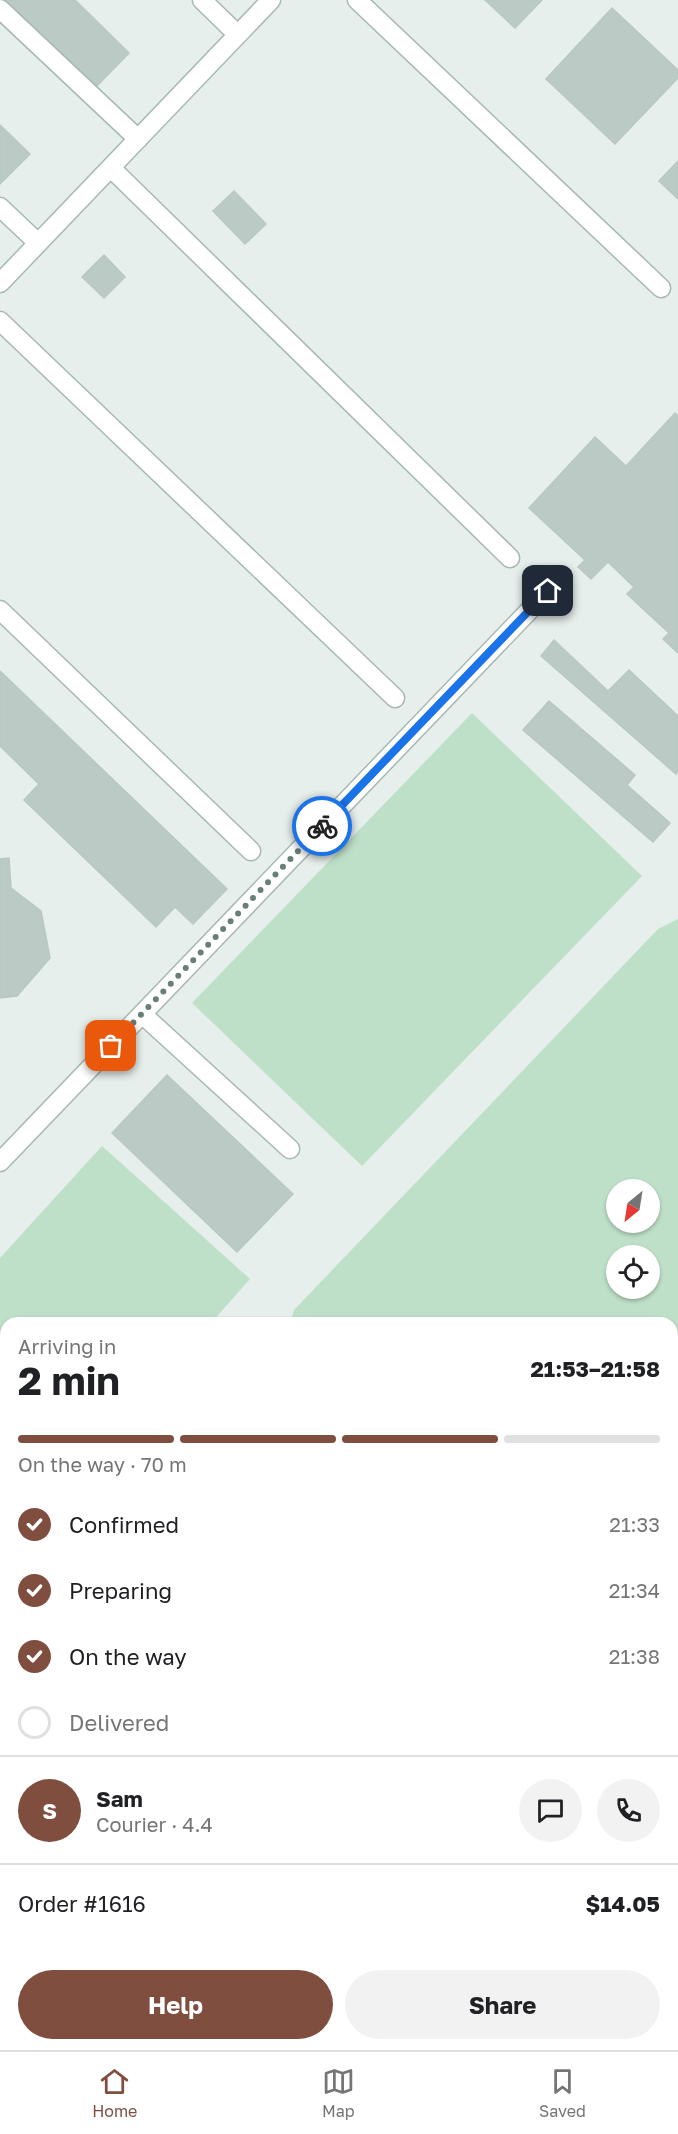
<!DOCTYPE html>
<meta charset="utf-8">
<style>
:root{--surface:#fff;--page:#f2f2f2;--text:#202124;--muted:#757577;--line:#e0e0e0;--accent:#7f4e3f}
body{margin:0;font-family:"Golos Text",sans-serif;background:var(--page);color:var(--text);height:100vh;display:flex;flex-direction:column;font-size:22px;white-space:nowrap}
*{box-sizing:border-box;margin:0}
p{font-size:20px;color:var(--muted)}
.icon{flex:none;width:33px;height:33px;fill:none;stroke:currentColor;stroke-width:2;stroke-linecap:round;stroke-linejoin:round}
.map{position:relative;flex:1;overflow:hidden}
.panel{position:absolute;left:0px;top:1317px;width:678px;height:734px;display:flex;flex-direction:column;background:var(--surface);border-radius:18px 18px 0 0;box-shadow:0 2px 4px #0004}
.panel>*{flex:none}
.needle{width:39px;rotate:210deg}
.buttons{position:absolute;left:606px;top:1179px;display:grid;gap:12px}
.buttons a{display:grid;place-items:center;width:54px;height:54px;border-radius:50%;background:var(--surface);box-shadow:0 2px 4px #0004;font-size:30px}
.pin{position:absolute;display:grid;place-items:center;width:51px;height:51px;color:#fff;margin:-26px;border-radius:12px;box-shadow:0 3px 9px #0006}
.courier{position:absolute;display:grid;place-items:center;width:60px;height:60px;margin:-30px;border:4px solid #1a73e8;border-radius:50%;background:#fff;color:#222;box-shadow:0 2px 8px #0007}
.headline em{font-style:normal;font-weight:700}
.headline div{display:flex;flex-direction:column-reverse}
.headline{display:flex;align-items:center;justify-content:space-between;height:102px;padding:0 18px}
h1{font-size:39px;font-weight:700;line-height:45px}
.bar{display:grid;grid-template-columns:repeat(4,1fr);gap:9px 6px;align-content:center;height:72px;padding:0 18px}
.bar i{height:8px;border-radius:4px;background:var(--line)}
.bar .active{background:var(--accent)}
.bar p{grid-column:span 4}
.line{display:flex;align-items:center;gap:15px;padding:0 18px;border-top:2px solid var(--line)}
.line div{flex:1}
.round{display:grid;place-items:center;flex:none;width:63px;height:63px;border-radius:32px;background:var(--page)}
ol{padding:0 18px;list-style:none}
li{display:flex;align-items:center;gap:18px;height:66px}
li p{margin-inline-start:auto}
li .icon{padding:6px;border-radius:50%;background:var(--accent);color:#fff;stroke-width:4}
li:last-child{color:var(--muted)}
li i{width:33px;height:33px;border:3px solid var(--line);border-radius:50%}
.button{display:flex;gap:12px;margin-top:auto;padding:12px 18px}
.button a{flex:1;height:69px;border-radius:36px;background:var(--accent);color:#fff;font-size:24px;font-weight:700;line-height:69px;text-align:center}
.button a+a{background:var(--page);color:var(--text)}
.dock{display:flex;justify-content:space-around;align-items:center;height:84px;border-top:2px solid var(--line);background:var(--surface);font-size:16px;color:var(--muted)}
.dock a{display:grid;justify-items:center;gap:3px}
.dock .active{color:var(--accent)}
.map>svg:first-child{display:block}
</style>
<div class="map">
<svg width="678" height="2050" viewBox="0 0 678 2050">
<rect width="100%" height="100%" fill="#e6efeb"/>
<g fill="#bfe0c8" fill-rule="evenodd">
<polygon points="472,713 642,876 362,1166 192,1003"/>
<path d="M678 919V1439L672 1445V1323H290L294 1310 658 929ZM616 1190H650V1222H616ZM616 1256H650V1288H616Z"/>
<polygon points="102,1146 250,1279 211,1323 6,1323 6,1403 0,1397 0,1258"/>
<polygon points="0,1467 6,1473 6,1566 0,1558"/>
<polygon points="3,1644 6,1647 6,1789 0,1783 0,1646"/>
<polygon points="672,1866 678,1872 678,2039 672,2033"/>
<polygon points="269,2045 491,2045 485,2050 275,2050"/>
</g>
<g fill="#bbcac4" stroke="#b8c9c2" stroke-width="1.5">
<polygon points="1,0 75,0 129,53 93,90"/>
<polygon points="485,0 542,0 515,28"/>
<polygon points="612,8 678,70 678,78 615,144 546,79"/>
<polygon points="0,125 30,154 0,184"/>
<polygon points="678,161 678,199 659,181"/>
<polygon points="234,191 266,224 245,244 213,211"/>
<polygon points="104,255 125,277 104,298 82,277"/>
<polygon points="675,413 678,416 678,653 663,639 669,633 627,594 634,587 608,562 591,579 578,567 585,560 529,508 595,437 626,466"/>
<polygon points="554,640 608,691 629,670 678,716 678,771 676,774 541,656"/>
<polygon points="0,671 227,889 193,924 175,907 156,927 24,800 39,784 0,746"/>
<polygon points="549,701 635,775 627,785 670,823 653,842 523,730"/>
<polygon points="9,858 11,888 41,911 50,958 17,996 0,998 0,859"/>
<polygon points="167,1075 293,1194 237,1252 112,1133"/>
<polygon points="678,1691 678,1736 672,1730 672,1697"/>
<polygon points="6,1957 6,2044 125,2044 120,2050 0,2050 0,1964"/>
</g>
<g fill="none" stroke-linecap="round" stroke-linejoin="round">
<defs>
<g id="minor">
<polyline points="202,0 237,34"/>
<polyline points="357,0 661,288"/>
<polyline points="0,9 138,139"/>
<polyline points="111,168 510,558"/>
<polyline points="0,207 38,243"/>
<polyline points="0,283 271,0"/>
<polyline points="0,321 395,698"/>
<polyline points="0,610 251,851"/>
<polyline points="142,1014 290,1149"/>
<polyline points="0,1162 548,591"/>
<polyline points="0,1429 6,1435"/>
<polyline points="0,1831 6,1837"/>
<polyline points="225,2044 231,2050"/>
<polyline points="629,2044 635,2050"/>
<polyline points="567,2050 572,2044"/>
</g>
</defs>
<use href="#minor" stroke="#a8b8b2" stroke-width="21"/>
<use href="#minor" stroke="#fff" stroke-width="18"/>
</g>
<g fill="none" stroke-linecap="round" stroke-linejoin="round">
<polyline stroke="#687f78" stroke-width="6" stroke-dasharray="0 10.8" points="111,1046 322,826"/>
<polyline stroke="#1a73e8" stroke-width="8" points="322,826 548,591"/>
</g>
</svg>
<div class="buttons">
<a><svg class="needle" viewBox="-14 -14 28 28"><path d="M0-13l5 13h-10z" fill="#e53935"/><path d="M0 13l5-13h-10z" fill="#757577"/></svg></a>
<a><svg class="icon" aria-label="locate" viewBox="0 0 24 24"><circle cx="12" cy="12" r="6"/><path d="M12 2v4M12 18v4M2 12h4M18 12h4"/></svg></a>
</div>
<div class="pin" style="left:111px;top:1046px;background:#ea580c"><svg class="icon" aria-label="bag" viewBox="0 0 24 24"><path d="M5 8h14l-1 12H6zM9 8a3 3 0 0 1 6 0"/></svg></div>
<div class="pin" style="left:548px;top:591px;background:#1f2937"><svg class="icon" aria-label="home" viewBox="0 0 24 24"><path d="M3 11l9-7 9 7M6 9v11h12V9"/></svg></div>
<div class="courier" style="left:322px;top:826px"><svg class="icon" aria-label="bike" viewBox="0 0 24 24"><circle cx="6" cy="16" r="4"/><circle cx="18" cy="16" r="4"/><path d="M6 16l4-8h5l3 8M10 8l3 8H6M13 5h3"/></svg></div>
<section class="panel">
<div class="headline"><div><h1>2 min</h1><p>Arriving in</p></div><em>21:53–21:58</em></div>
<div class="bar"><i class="active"></i><i class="active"></i><i class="active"></i><i></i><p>On the way · 70 m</p></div>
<ol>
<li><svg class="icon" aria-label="check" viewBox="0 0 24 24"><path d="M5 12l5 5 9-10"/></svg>Confirmed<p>21:33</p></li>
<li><svg class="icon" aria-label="check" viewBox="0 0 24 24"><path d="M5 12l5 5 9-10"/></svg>Preparing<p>21:34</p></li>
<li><svg class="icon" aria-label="check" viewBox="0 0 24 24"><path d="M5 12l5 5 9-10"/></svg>On the way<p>21:38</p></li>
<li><i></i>Delivered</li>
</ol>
<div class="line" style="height:108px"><b class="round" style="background:var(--accent);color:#fff">S</b><div><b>Sam</b><p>Courier · 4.4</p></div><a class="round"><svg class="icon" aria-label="chat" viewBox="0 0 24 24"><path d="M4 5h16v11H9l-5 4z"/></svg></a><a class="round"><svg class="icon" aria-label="phone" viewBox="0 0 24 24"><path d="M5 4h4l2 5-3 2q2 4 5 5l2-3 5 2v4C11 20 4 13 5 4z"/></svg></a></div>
<div class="line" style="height:78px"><div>Order #1616</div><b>$14.05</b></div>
<div class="button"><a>Help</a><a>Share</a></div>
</section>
</div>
<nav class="dock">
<a class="active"><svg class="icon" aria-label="home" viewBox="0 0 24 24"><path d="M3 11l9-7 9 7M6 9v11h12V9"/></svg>Home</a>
<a><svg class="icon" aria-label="map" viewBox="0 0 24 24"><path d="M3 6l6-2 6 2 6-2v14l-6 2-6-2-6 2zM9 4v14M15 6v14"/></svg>Map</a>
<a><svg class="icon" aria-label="saved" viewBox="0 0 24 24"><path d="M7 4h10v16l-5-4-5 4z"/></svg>Saved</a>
</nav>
